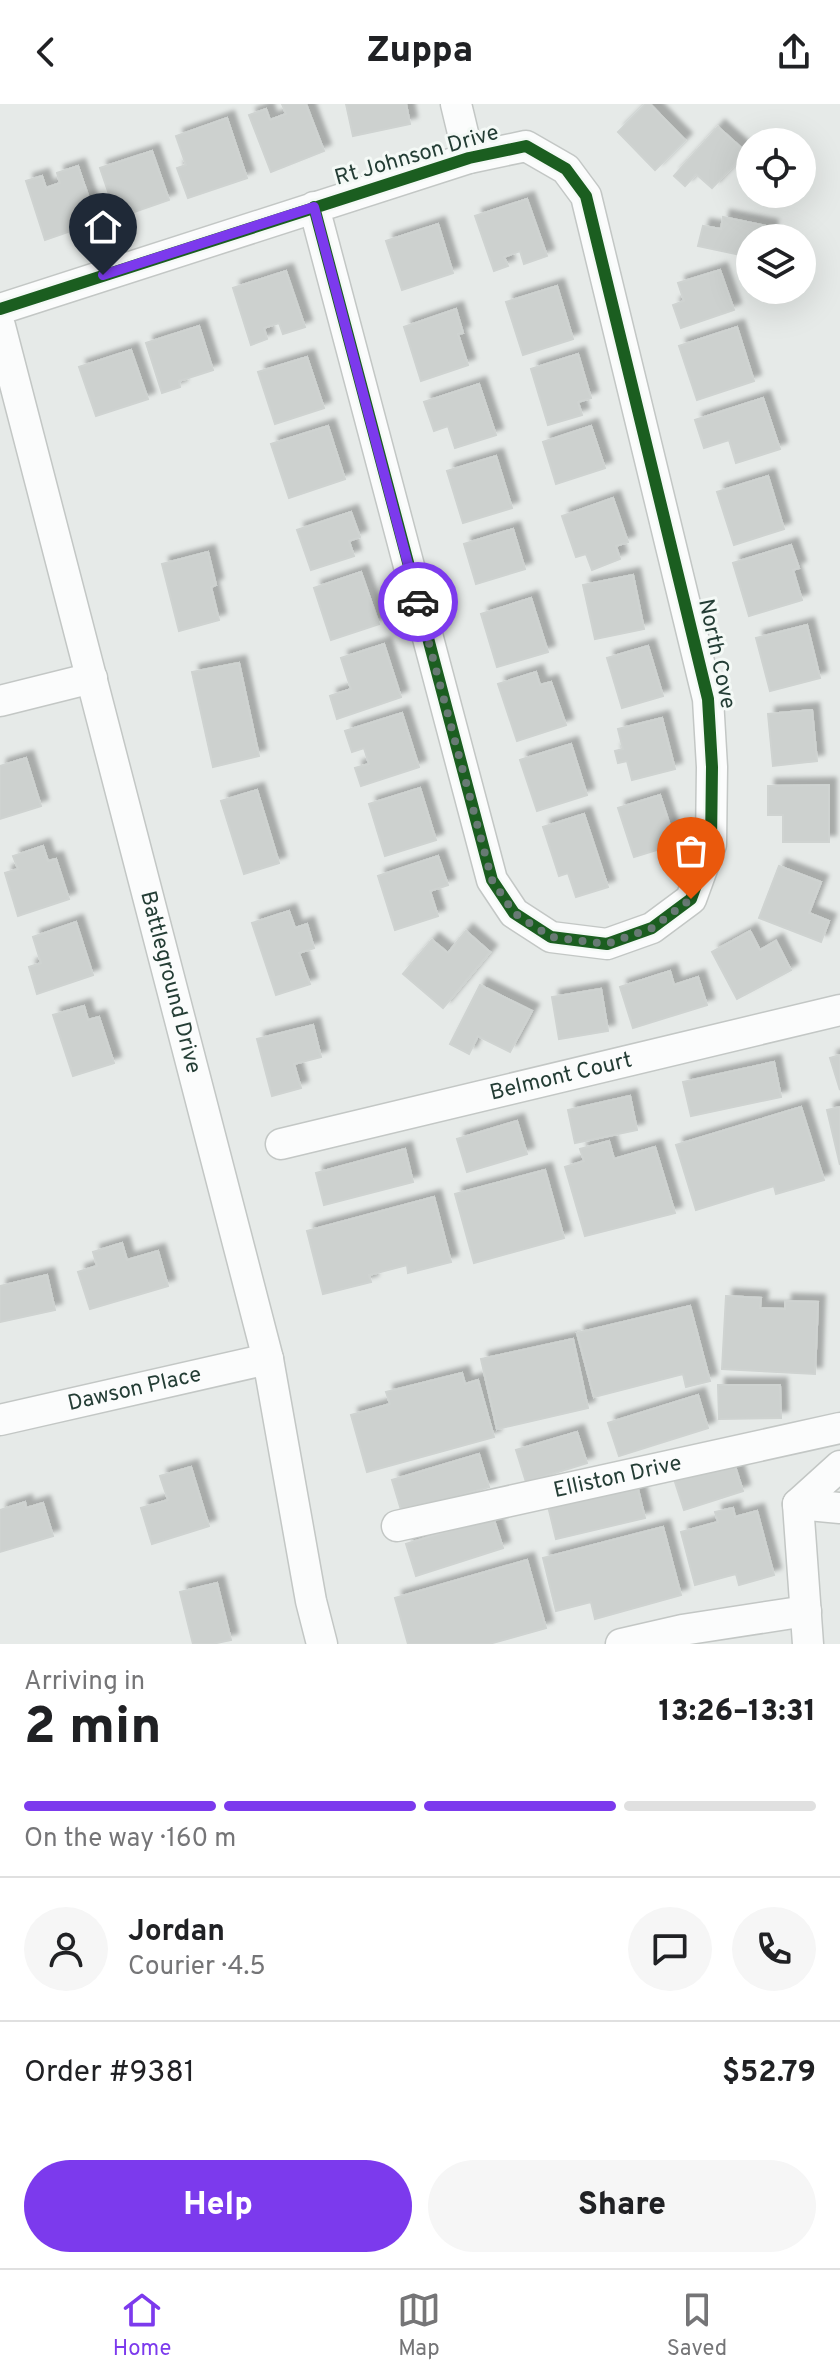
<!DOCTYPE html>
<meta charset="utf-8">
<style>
:root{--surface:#fff;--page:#f6f6f6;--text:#202124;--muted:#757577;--line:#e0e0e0;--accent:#7c3aed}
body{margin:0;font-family:Overpass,sans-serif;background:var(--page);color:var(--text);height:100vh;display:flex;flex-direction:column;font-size:30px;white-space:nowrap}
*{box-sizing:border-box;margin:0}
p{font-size:26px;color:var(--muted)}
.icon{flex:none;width:44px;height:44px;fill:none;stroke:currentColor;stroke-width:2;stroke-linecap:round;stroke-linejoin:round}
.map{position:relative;height:1540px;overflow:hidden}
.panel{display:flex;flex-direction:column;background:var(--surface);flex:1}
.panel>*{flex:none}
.buttons{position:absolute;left:736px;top:24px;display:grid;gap:16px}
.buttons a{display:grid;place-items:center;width:80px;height:80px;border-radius:50%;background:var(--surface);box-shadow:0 8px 32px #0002;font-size:40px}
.pin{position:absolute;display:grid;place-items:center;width:68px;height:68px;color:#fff;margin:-82px -34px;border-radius:50% 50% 50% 0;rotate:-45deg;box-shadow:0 0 8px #0007}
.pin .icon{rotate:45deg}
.courier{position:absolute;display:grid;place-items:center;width:80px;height:80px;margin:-40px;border:6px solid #7c3aed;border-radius:50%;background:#fff;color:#222;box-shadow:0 2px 10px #0007}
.summary em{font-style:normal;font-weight:800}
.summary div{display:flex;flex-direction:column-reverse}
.summary{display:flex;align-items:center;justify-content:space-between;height:136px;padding:0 24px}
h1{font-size:52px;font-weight:800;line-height:60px}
.bar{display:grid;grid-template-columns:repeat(4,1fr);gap:12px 8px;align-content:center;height:96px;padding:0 24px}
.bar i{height:10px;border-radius:6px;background:var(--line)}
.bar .active{background:var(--accent)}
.bar p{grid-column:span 4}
.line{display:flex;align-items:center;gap:20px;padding:0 24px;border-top:2px solid var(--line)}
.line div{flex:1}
.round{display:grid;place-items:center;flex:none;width:84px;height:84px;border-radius:42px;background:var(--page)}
.button{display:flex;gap:16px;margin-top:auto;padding:16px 24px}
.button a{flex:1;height:92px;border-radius:48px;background:var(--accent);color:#fff;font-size:32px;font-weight:800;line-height:92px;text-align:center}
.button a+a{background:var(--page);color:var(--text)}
header{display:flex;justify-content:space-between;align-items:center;height:104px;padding:0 24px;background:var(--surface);font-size:36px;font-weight:800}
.menu{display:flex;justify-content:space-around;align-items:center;height:112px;border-top:2px solid var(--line);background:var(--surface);font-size:22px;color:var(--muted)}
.menu a{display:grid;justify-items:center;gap:4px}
.menu .active{color:var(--accent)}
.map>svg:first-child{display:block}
</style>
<header><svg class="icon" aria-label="back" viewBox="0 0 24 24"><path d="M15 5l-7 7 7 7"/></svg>Zuppa<svg class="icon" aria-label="share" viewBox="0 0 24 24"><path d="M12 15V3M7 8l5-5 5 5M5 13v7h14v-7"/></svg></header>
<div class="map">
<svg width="840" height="1540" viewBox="0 0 840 1540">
<defs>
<filter id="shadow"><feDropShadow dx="7" dy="-7" stdDeviation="2" flood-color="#0004"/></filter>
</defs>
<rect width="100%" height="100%" fill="#e6eae8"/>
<g fill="#cdd1cf" stroke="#cfd3d1" stroke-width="2" filter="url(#shadow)">
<polygon points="282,0 306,0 324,47 271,68 249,11 266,5 270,16 286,10"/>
<polygon points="346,0 406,0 410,20 353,32"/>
<polygon points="646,0 650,0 685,36 655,66 618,28"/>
<polygon points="227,14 247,74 188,94 177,64 186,61 176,32"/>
<polygon points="718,23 746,48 712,84 696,70 685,82 674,72"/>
<polygon points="152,47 169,96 117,114 100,64"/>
<polygon points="78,62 97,118 45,136 26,77 42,72 46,84 60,79 57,69"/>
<polygon points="527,95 547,152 524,160 520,147 504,153 508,162 494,167 475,112"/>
<polygon points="723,113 771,123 769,134 750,134 750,153 698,142 703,122 721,125"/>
<polygon points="438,120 453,169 402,186 386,137"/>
<polygon points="720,166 734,206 681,224 673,201 684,197 678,179"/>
<polygon points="286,167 305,223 283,230 279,219 264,224 267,235 251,241 233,184"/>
<polygon points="557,182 573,235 523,251 506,198"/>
<polygon points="456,205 463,229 458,230 468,261 421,277 404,223"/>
<polygon points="199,222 213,266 179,277 180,283 162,289 146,239"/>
<polygon points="737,223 754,277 697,296 679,242"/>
<polygon points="131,246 148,295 96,312 79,263"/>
<polygon points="578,250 591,294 578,298 582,311 548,321 531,265"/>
<polygon points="307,253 324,304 275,320 258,268"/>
<polygon points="479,280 496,331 455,344 448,322 434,327 424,298"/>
<polygon points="763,294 780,345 736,359 729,336 704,344 695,316"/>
<polygon points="328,322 345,375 289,394 271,340"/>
<polygon points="591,322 605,364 556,380 543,338"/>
<polygon points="496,352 512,404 463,419 447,367"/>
<polygon points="768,372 784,425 734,441 717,388"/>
<polygon points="613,394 628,438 616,442 620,455 592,466 586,450 576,453 562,412"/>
<polygon points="351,408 360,433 349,437 354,452 311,466 297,426"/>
<polygon points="513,425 525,465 476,480 464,440"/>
<polygon points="791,441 799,464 793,466 802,496 749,512 733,459"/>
<polygon points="208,448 216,481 211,483 219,516 179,527 162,460"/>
<polygon points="361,468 379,520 331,536 314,484"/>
<polygon points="633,471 644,525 595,535 583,481"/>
<polygon points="531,494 548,548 497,563 481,510"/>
<polygon points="807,521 820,574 770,587 756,534"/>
<polygon points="384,540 401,593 337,615 330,592 351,585 341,554"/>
<polygon points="648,542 663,592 622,604 607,554"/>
<polygon points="239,559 259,652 213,663 192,568"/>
<polygon points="536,568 540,581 551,578 566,621 517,637 498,580"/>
<polygon points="812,606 817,657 773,662 768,610"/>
<polygon points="402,609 419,663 361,682 355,664 369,660 364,644 352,648 345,627"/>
<polygon points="662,614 675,665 632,676 627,657 618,659 615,647 623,645 618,625"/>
<polygon points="571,640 587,691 537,707 520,656"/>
<polygon points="26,654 41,702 0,715 0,662"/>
<polygon points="829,681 829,738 783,738 783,711 768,711 768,682"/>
<polygon points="420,684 436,736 385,752 369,700"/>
<polygon points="257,686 279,759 244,770 221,697"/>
<polygon points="660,691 676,740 634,753 618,704"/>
<polygon points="584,710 608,783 576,793 568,769 559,772 543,723"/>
<polygon points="43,742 48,757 56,755 69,795 18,812 5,769 18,765 13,752"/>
<polygon points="438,752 448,781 430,787 438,812 395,826 378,772"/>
<polygon points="779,762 821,778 809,809 829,817 821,838 759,814"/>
<polygon points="289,807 295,824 307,820 314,844 299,849 310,880 276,891 252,819"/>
<polygon points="76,818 93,871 37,890 29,863 41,859 33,833"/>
<polygon points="466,827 490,848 443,904 403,870 432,836 448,849"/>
<polygon points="750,827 760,846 776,837 791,866 737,895 712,848"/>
<polygon points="670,867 674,881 698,873 707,901 633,924 620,883"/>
<polygon points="480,881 532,907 510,948 478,932 469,950 450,940"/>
<polygon points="601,885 608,927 559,935 552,893"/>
<polygon points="84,902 88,916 99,913 114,959 73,972 53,911"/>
<polygon points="313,921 321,953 294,960 301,984 272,992 257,935"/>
<polygon points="840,951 840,986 830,954"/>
<polygon points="774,958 781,993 691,1012 683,978"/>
<polygon points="630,992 637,1026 575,1039 568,1006"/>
<polygon points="801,1003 824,1076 776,1090 774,1082 696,1106 676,1041"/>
<polygon points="840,1003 840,1061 827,1006"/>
<polygon points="517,1017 527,1050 467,1068 457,1035"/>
<polygon points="609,1037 614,1055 655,1043 675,1109 585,1132 565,1063 584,1057 580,1045"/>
<polygon points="405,1045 413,1078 324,1101 316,1069"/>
<polygon points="545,1066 564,1134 474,1159 455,1090"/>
<polygon points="434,1093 451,1158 408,1169 407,1161 369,1171 371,1178 323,1190 307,1127"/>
<polygon points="122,1139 127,1156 158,1147 168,1182 90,1205 78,1168 97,1162 93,1148"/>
<polygon points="47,1171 55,1206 0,1218 0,1182"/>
<polygon points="726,1192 761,1194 760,1204 785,1205 785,1197 818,1198 815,1270 722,1265"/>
<polygon points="690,1202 710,1277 686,1283 683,1270 594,1293 577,1229"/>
<polygon points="573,1235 588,1304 497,1325 481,1255"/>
<polygon points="462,1269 465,1280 478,1276 494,1333 367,1368 351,1311 390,1300 386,1288"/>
<polygon points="718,1281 780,1281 781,1314 719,1315"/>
<polygon points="698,1291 708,1324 619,1352 608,1319"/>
<polygon points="577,1328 587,1359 526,1378 516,1346"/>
<polygon points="479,1350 489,1383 402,1409 392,1376"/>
<polygon points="733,1356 743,1387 684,1406 674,1375"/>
<polygon points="191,1363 209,1422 152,1440 141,1404 168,1396 160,1372"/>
<polygon points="637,1381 645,1414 556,1435 548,1402"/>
<polygon points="25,1398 26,1404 43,1399 53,1432 0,1448 0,1406"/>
<polygon points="733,1404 735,1413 757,1407 774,1471 739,1481 736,1470 695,1481 681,1428 718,1418 715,1408"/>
<polygon points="493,1413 503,1444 416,1472 406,1440"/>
<polygon points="663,1423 681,1491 595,1515 591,1498 556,1507 543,1454"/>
<polygon points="527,1456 546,1524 489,1540 408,1540 395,1494"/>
<polygon points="217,1479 231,1536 212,1540 193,1540 180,1488"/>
</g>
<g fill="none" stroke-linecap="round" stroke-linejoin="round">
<defs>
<g id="minor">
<polyline points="456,0 469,54"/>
<polyline points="0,205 469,54 526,42 566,65 586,92 708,595 712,663 711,740 691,795 652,824 607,840 551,833 514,809 492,776 314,103"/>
<path id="s1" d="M0 222 268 1255 311 1497 322 1540"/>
<polyline points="0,597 92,574"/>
<path id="s2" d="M281 1040 840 906"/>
<path id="s3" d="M0 1316 268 1255"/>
<polyline points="798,1400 840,1404"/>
<path id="s4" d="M397 1422 840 1324"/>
<polyline points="621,1540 682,1526 806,1507"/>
<polyline points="808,1540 798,1400 840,1362"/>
</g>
</defs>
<use href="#minor" stroke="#c3c7c5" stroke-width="33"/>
<use href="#minor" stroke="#fbfcfc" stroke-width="30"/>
<defs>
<polyline id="cycleway" points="0,205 469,54 526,42 566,65 586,92 708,595 712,663 711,740 691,795 652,824 607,840 551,833 514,809 492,776 314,103"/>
</defs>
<use href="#cycleway" stroke="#f4f9f6" stroke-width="17"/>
<use href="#cycleway" stroke="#1b5e20" stroke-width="12"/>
</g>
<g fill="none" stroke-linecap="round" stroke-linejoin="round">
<polyline stroke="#687a74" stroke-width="8" stroke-dasharray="0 14.4" points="418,498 492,776 514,809 551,833 607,840 652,824 691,795"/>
<polyline stroke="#7c3aed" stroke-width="10" points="103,171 314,103 418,498"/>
</g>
<g text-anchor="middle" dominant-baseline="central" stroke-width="6" stroke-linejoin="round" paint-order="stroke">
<g font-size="22" fill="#243d35" stroke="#f4f9f6">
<text transform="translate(417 52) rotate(-16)">Rt Johnson Drive</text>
<text transform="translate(716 550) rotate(78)">North Cove</text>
<text stroke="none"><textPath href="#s1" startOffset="678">Battleground Drive</textPath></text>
<text stroke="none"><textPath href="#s2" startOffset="288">Belmont Court</textPath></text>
<text stroke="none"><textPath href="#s3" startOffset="138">Dawson Place</textPath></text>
<text stroke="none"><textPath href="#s4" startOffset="226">Elliston Drive</textPath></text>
</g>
</g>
</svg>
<div class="buttons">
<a><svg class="icon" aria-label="locate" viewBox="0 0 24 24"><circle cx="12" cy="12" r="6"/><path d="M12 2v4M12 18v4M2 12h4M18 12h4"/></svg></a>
<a><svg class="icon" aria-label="layers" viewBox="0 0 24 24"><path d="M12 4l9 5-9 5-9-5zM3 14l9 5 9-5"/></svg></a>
</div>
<div class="pin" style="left:691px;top:795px;background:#ea580c"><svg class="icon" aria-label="bag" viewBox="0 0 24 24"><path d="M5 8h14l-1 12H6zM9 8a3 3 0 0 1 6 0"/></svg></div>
<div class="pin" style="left:103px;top:171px;background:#1f2937"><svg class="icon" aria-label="home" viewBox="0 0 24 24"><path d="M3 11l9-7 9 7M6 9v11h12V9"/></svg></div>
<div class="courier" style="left:418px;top:498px"><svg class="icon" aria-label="car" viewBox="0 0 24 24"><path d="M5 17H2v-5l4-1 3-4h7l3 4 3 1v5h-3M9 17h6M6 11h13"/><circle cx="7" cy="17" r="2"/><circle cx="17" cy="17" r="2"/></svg></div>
</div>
<section class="panel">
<div class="summary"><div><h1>2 min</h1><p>Arriving in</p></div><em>13:26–13:31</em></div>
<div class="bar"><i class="active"></i><i class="active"></i><i class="active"></i><i></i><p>On the way · 160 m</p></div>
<div class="line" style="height:144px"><a class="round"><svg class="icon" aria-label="person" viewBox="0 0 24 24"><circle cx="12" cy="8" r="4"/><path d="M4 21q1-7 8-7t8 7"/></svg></a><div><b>Jordan</b><p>Courier · 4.5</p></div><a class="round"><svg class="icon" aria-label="chat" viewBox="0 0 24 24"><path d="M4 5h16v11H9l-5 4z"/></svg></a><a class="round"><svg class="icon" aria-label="phone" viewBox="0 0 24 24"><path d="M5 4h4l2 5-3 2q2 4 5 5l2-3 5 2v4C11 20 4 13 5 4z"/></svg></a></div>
<div class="line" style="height:104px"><div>Order #9381</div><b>$52.79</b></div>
<div class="button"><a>Help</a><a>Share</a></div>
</section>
<nav class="menu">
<a class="active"><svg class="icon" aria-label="home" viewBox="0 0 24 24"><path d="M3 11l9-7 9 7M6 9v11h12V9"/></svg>Home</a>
<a><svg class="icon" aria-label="map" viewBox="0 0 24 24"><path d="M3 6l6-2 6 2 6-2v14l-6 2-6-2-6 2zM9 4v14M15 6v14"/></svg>Map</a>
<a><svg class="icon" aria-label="saved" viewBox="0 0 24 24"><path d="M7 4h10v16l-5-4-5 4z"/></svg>Saved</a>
</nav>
